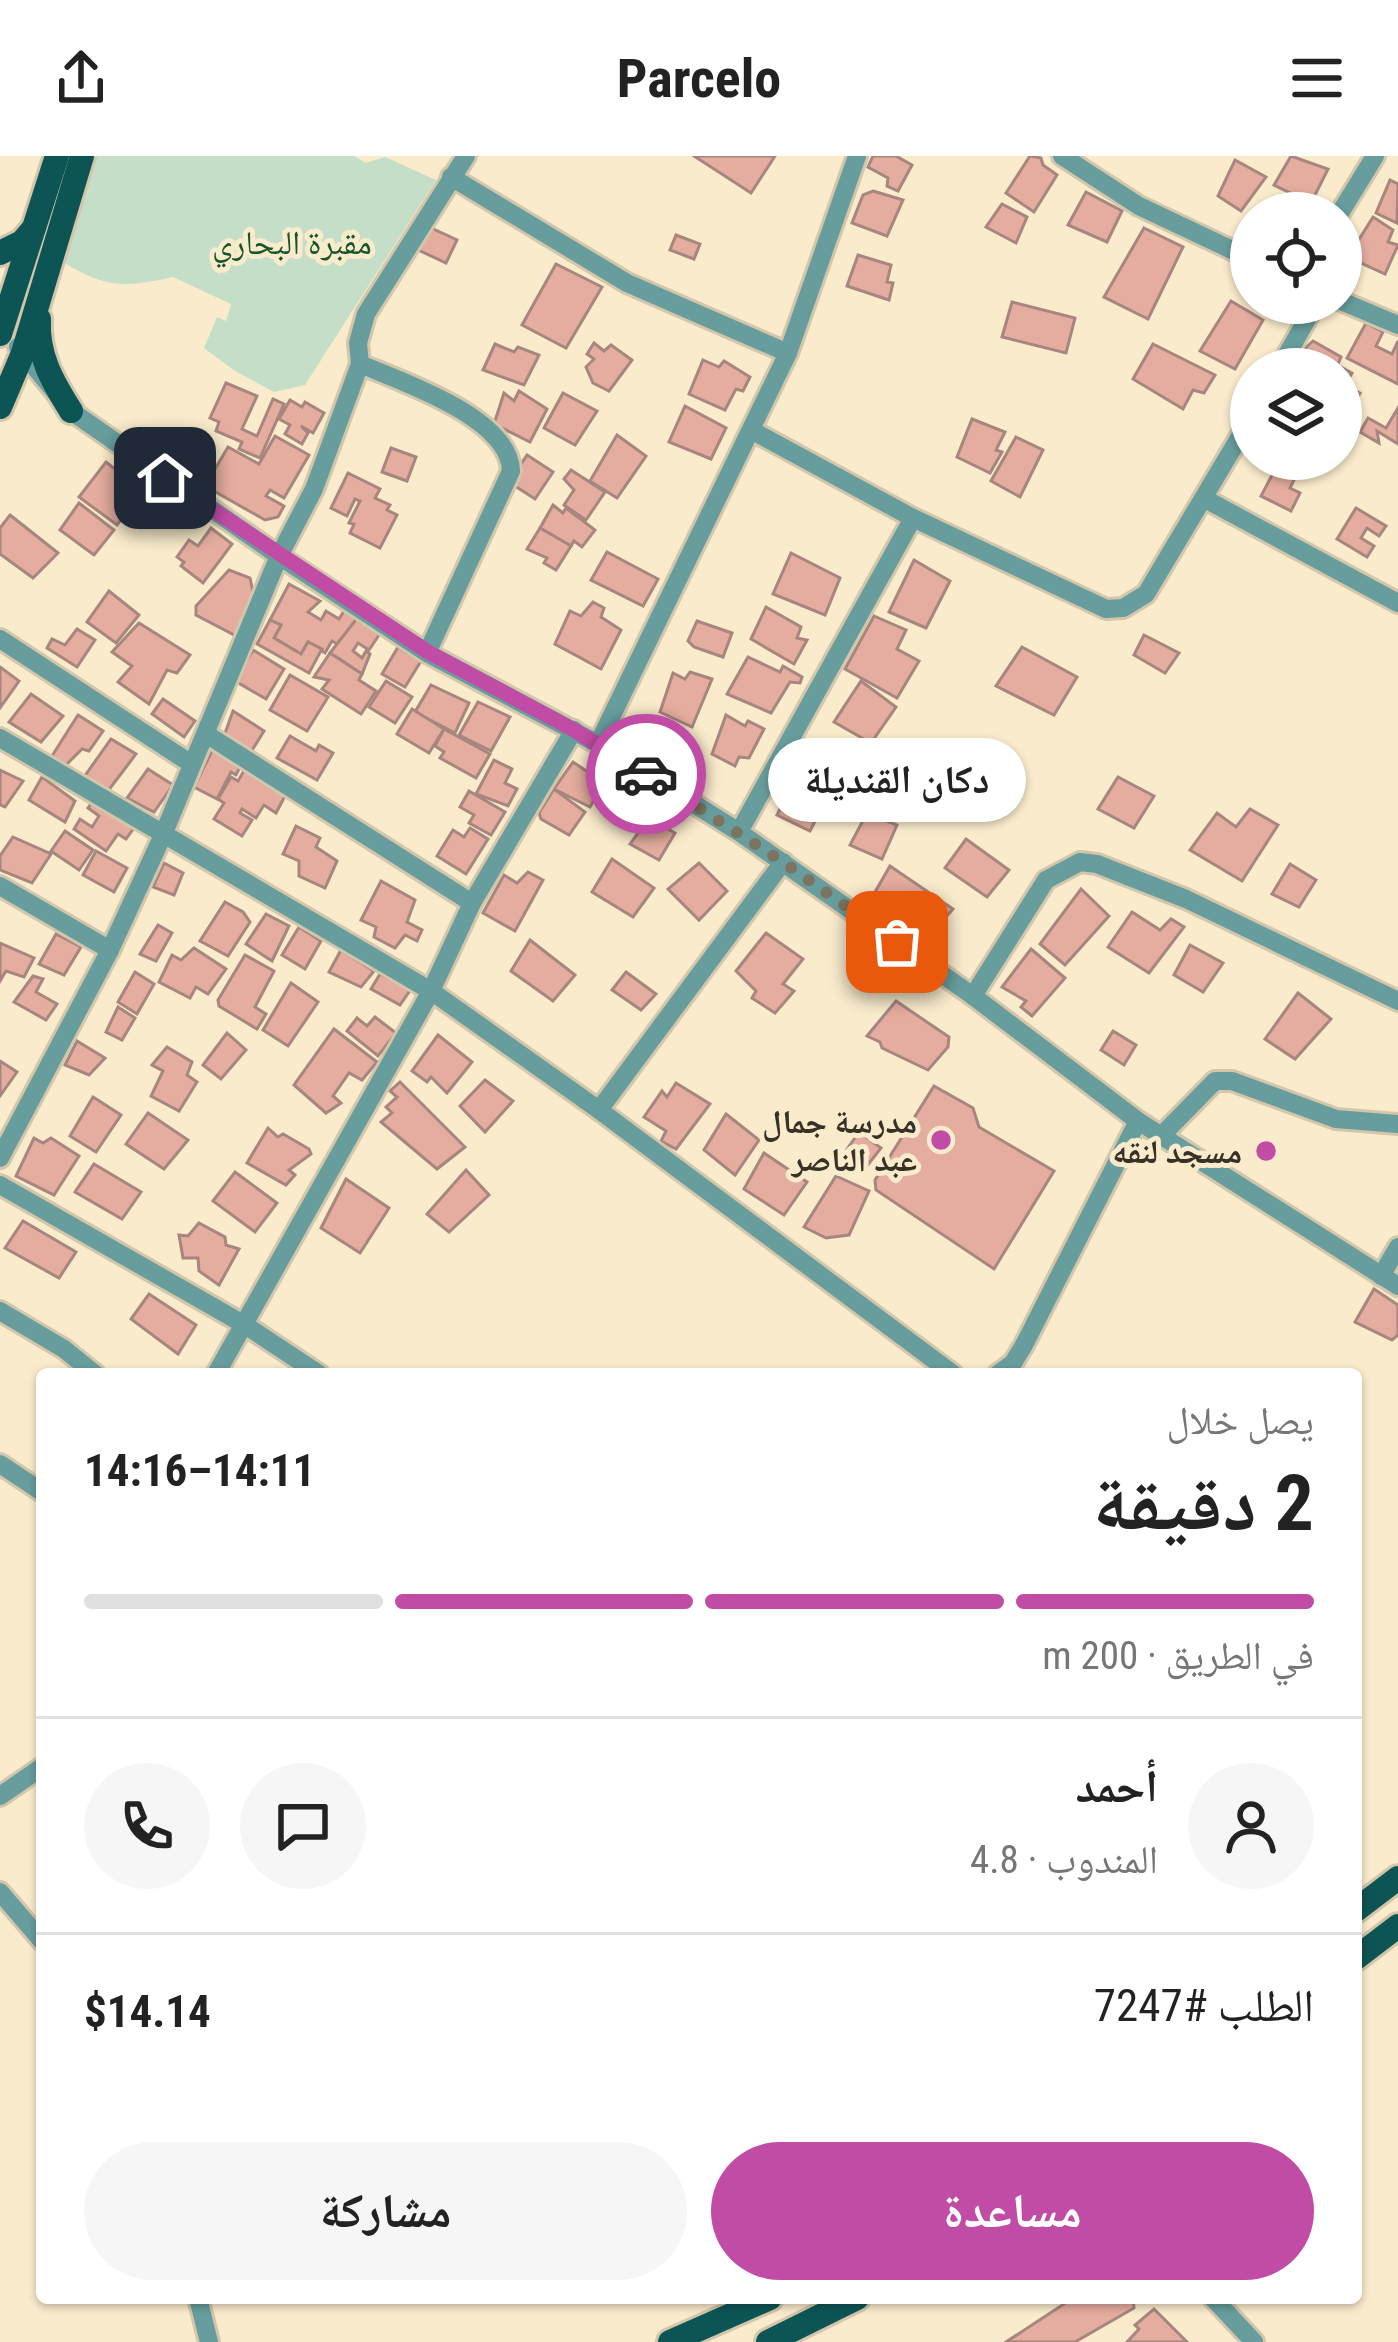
<!DOCTYPE html>
<html lang="ar">
<meta charset="utf-8">
<style>
:root{--surface:#fff;--page:#f6f6f6;--text:#222;--muted:#767676;--line:#e0e0e0;--accent:#c04ca6}
body{margin:0;font-family:"Roboto Condensed","Noto Naskh Arabic",sans-serif;background:var(--page);color:var(--text);direction:rtl;height:100vh;display:flex;flex-direction:column;font-size:45px;white-space:nowrap}
*{box-sizing:border-box;margin:0}
p{font-size:39px;color:var(--muted)}
.icon{flex:none;width:66px;height:66px;fill:none;stroke:currentColor;stroke-width:2;stroke-linecap:round;stroke-linejoin:round}
.map{position:relative;flex:1;overflow:hidden;direction:ltr}
.side{position:absolute;left:36px;top:1212px;width:1326px;height:936px;display:flex;flex-direction:column;background:var(--surface);border-radius:12px;box-shadow:0 3px 9px #0004;direction:rtl}
.side>*{flex:none}
.buttons{position:absolute;left:1230px;top:36px;display:grid;gap:24px}
.buttons a{display:grid;place-items:center;width:132px;height:132px;border-radius:50%;background:var(--surface);box-shadow:0 3px 9px #0004;font-size:60px}
.pin{position:absolute;display:grid;place-items:center;width:102px;height:102px;color:#fff;margin:-51px;border-radius:24px;box-shadow:0 6px 18px #0006}
.courier{position:absolute;display:grid;place-items:center;width:120px;height:120px;margin:-60px;border:9px solid #c04ca6;border-radius:50%;background:#fff;color:#222;box-shadow:0 3px 15px #0007}
.bubble{position:absolute;height:84px;border-radius:42px;background:var(--surface);box-shadow:0 3px 9px #0004;font-size:39px;font-weight:700;line-height:84px;text-align:center;direction:rtl}
.headline em{font-style:normal;font-weight:700}
.headline div{display:flex;flex-direction:column-reverse}
.headline{display:flex;align-items:center;justify-content:space-between;height:204px;padding:0 48px}
h1{font-size:78px;font-weight:700;line-height:90px}
.bar{display:grid;grid-template-columns:repeat(4,1fr);gap:18px 12px;align-content:center;height:144px;padding:0 48px}
.bar i{height:15px;border-radius:9px;background:var(--line)}
.bar .active{background:var(--accent)}
.bar p{grid-column:span 4}
.line{display:flex;align-items:center;gap:30px;padding:0 48px;border-top:3px solid var(--line)}
.line div{flex:1}
.round{display:grid;place-items:center;flex:none;width:126px;height:126px;border-radius:63px;background:var(--page)}
.button{display:flex;gap:24px;margin-top:auto;padding:24px 48px}
.button a{flex:1;height:138px;border-radius:72px;background:var(--accent);color:#fff;font-size:48px;font-weight:700;line-height:138px;text-align:center}
.button a+a{background:var(--page);color:var(--text)}
header{display:flex;justify-content:space-between;align-items:center;height:156px;padding:0 48px;background:var(--surface);font-size:54px;font-weight:700}
.map>svg:first-child{display:block}
</style>
<header><svg class="icon" aria-label="menu" viewBox="0 0 24 24"><path d="M4 6h16M4 12h16M4 18h16"/></svg>Parcelo<svg class="icon" aria-label="share" viewBox="0 0 24 24"><path d="M12 15V3M7 8l5-5 5 5M5 13v7h14v-7"/></svg></header>
<div class="map">
<svg width="1398" height="2186" viewBox="0 0 1398 2186">
<rect width="100%" height="100%" fill="#faebcc"/>
<path fill="#c4dec8" d="M95 0H354L366 7 385 1 436 24 305 229 274 236 235 215 204 192 217 161 226 165 231 148 173 121C122 132 106 132 61 105Z"/>
<g fill="#e4ad9f" stroke="#a7867d" stroke-width="3">
<polygon points="694,0 775,0 751,37"/>
<polygon points="873,0 896,0 912,9 898,35 887,30 888,22 868,11"/>
<polygon points="1030,0 1041,2 1043,9 1057,19 1034,56 1006,37"/>
<polygon points="1291,0 1328,13 1311,47 1274,29"/>
<polygon points="1235,4 1266,21 1241,55 1218,40"/>
<polygon points="1390,24 1398,28 1397,67 1376,57"/>
<polygon points="873,35 903,44 887,80 852,67 863,39"/>
<polygon points="1086,36 1122,55 1107,86 1068,69"/>
<polygon points="1002,48 1027,61 1016,87 986,71"/>
<polygon points="1373,61 1393,74 1388,86 1398,89 1385,118 1348,101"/>
<polygon points="425,69 457,84 446,107 414,92"/>
<polygon points="1144,72 1183,91 1148,163 1104,141"/>
<polygon points="676,79 700,88 694,103 670,94"/>
<polygon points="858,99 891,109 887,126 893,127 889,144 847,130"/>
<polygon points="556,108 602,131 566,192 522,169"/>
<polygon points="1231,145 1263,164 1235,213 1200,195"/>
<polygon points="1012,146 1075,162 1066,197 1002,181"/>
<polygon points="1366,167 1383,176 1376,190 1392,198 1398,185 1398,228 1347,202"/>
<polygon points="1313,185 1341,201 1336,213 1319,213 1323,207 1302,195"/>
<polygon points="594,187 604,195 611,189 632,204 609,235 593,227 586,211 594,203 587,198"/>
<polygon points="495,188 514,196 518,191 539,199 524,229 483,214"/>
<polygon points="1153,188 1215,219 1204,237 1193,234 1183,253 1133,223"/>
<polygon points="703,204 719,211 724,205 750,221 743,235 736,233 725,254 689,238"/>
<polygon points="1339,210 1352,217 1345,229 1360,237 1343,269"/>
<polygon points="226,227 257,240 242,273 257,280 273,243 284,248 260,302 239,293 242,286 216,275 219,266 210,262"/>
<polygon points="519,235 547,253 530,286 494,268 504,237 514,245"/>
<polygon points="563,237 597,255 575,289 544,272"/>
<polygon points="290,244 302,251 305,246 324,257 313,277 301,270 308,277 302,288 285,278 290,269 279,263"/>
<polygon points="685,250 726,272 711,303 669,286"/>
<polygon points="1398,252 1398,288 1377,275 1379,287 1360,276 1368,262 1386,272"/>
<polygon points="972,263 1005,276 996,294 1002,296 990,317 957,301"/>
<polygon points="617,279 646,300 617,342 590,325"/>
<polygon points="275,280 309,299 284,342 270,334 266,340 284,350 278,361 265,364 205,330 228,291 259,308"/>
<polygon points="1016,281 1043,294 1020,341 991,325"/>
<polygon points="391,292 416,301 407,325 382,316"/>
<polygon points="527,299 553,316 535,343 509,326"/>
<polygon points="106,306 143,335 117,369 79,341"/>
<polygon points="1278,308 1297,318 1290,332 1300,337 1291,355 1261,340"/>
<polygon points="571,314 605,336 586,364 564,349 574,334 564,323"/>
<polygon points="348,317 380,333 375,342 390,349 387,354 397,359 380,392 350,377 354,368 349,367 360,345 355,343 347,360 331,352"/>
<polygon points="79,347 114,374 94,399 60,374"/>
<polygon points="553,349 563,357 566,352 595,374 582,391 574,385 571,390 540,372"/>
<polygon points="1356,352 1386,370 1379,380 1367,372 1361,382 1374,390 1367,401 1337,383"/>
<polygon points="10,359 58,397 33,422 0,398 0,372"/>
<polygon points="211,372 232,388 203,427 181,410 184,406 177,401 189,384 198,390"/>
<polygon points="540,372 571,390 556,414 544,407 547,402 527,393"/>
<polygon points="607,396 658,423 643,450 591,424"/>
<polygon points="791,397 840,422 825,459 773,438"/>
<polygon points="914,404 950,425 926,472 889,456"/>
<polygon points="229,414 250,422 255,444 238,481 196,459 196,450"/>
<polygon points="289,428 320,445 308,456 321,464 326,455 339,463 347,450 360,457 341,490 332,485 325,497 308,486 301,498 274,482 281,469 270,464"/>
<polygon points="109,435 139,459 116,487 87,466"/>
<polygon points="593,446 604,452 601,461 621,474 601,513 555,488 570,455 581,460"/>
<polygon points="766,451 801,471 797,482 807,484 794,508 751,483"/>
<polygon points="874,460 906,474 897,493 919,505 897,542 845,513"/>
<polygon points="358,461 381,476 369,494 358,487 353,495 362,502 366,495 370,498 362,518 330,497"/>
<polygon points="270,464 281,469 274,482 301,498 308,486 322,493 309,517 257,488"/>
<polygon points="697,465 732,477 723,501 694,491 688,485"/>
<polygon points="139,467 190,499 177,517 167,514 149,548 118,526 132,510 112,496"/>
<polygon points="77,473 95,484 77,511 47,492 52,483 65,489"/>
<polygon points="1144,479 1179,497 1165,517 1134,499"/>
<polygon points="398,491 421,505 405,531 382,518"/>
<polygon points="1022,491 1077,521 1054,559 996,530"/>
<polygon points="253,494 284,513 266,543 235,525"/>
<polygon points="330,497 362,518 359,524 376,535 361,558 322,533 329,524 314,521"/>
<polygon points="748,501 780,516 783,510 802,521 800,527 790,526 771,557 727,538"/>
<polygon points="0,511 19,525 0,552"/>
<polygon points="690,516 712,523 692,571 660,556 673,517 685,523"/>
<polygon points="290,519 328,541 307,575 270,554"/>
<polygon points="386,525 412,541 395,567 369,551"/>
<polygon points="861,525 896,551 871,587 834,566"/>
<polygon points="431,529 469,547 455,577 415,556"/>
<polygon points="31,538 63,560 41,586 9,566"/>
<polygon points="163,543 195,565 184,581 152,558"/>
<polygon points="478,546 510,561 491,595 459,579"/>
<polygon points="412,553 444,573 429,597 397,578"/>
<polygon points="233,555 264,575 251,596 224,580"/>
<polygon points="78,559 103,575 89,595 82,593 65,610 50,603"/>
<polygon points="726,559 745,570 748,565 764,573 749,602 739,601 735,610 712,598"/>
<polygon points="444,573 490,598 476,622 440,602 444,596 435,590"/>
<polygon points="290,580 316,595 319,589 333,597 317,624 277,602"/>
<polygon points="111,583 136,598 108,635 84,621"/>
<polygon points="213,593 242,607 236,619 231,616 217,643 194,631"/>
<polygon points="494,604 512,613 505,627 517,633 508,650 476,638"/>
<polygon points="573,606 604,627 590,651 554,633"/>
<polygon points="148,613 173,629 154,656 127,642"/>
<polygon points="245,613 286,638 276,657 264,649 256,662 242,653 240,657 252,664 242,680 214,663 224,647 218,643 231,621 238,625"/>
<polygon points="0,614 23,625 5,651 0,649"/>
<polygon points="799,614 832,632 810,675 777,659"/>
<polygon points="42,621 75,645 65,666 29,644"/>
<polygon points="1118,621 1154,640 1134,672 1098,653"/>
<polygon points="622,626 644,638 623,671 608,661 604,651"/>
<polygon points="554,633 585,656 569,679 541,663 539,657"/>
<polygon points="469,635 505,656 491,679 469,667 474,659 460,651"/>
<polygon points="96,641 136,669 126,683 118,678 106,695 74,673 80,663 92,671 99,660 88,652"/>
<polygon points="1250,653 1278,669 1242,725 1190,694 1217,657 1236,671"/>
<polygon points="867,657 897,669 882,703 850,689"/>
<polygon points="649,662 675,677 659,704 630,688"/>
<polygon points="296,670 320,682 316,691 337,705 325,732 299,720 299,705 283,698"/>
<polygon points="470,672 488,683 466,718 437,700 453,674 464,681"/>
<polygon points="65,675 93,694 79,714 51,695"/>
<polygon points="13,681 51,698 32,727 0,714 0,700"/>
<polygon points="966,683 1009,714 987,741 945,712"/>
<polygon points="96,695 127,712 114,736 83,719"/>
<polygon points="612,703 654,732 633,761 592,736"/>
<polygon points="164,707 183,717 174,739 153,731"/>
<polygon points="699,707 727,735 699,764 668,733"/>
<polygon points="1290,708 1316,724 1299,751 1272,738"/>
<polygon points="890,710 953,753 927,782 920,783 871,743"/>
<polygon points="528,716 543,724 515,775 483,757 504,719 517,727"/>
<polygon points="381,725 415,744 407,766 422,774 417,785 405,779 395,792 374,781 376,771 361,764"/>
<polygon points="1081,733 1109,760 1065,809 1040,788"/>
<polygon points="225,746 243,756 250,766 228,800 200,785"/>
<polygon points="1132,756 1160,774 1171,763 1184,771 1149,817 1108,791"/>
<polygon points="266,758 289,770 272,805 246,788"/>
<polygon points="158,769 172,777 156,805 140,798"/>
<polygon points="299,771 321,785 305,813 282,799"/>
<polygon points="766,777 803,803 783,828 794,835 775,857 752,842 756,835 736,815"/>
<polygon points="56,778 81,791 64,819 39,808"/>
<polygon points="530,784 575,819 553,845 511,815"/>
<polygon points="0,787 34,802 24,821 6,815 0,825"/>
<polygon points="1190,789 1223,807 1203,836 1174,819"/>
<polygon points="194,792 226,813 208,838 196,831 190,842 159,826 172,799 181,804"/>
<polygon points="1031,793 1065,822 1032,860 1021,851 1026,845 1002,831"/>
<polygon points="341,794 374,815 361,831 329,816"/>
<polygon points="245,799 274,815 255,851 266,858 257,873 219,850 218,844"/>
<polygon points="135,816 154,828 137,858 118,846"/>
<polygon points="626,816 656,838 641,854 612,834"/>
<polygon points="380,818 411,833 400,849 371,833"/>
<polygon points="33,820 43,823 36,836 57,848 46,864 14,846"/>
<polygon points="291,827 318,846 288,890 263,874"/>
<polygon points="1298,837 1331,863 1295,903 1265,883"/>
<polygon points="896,845 949,881 948,891 928,914 882,892 880,886 867,880"/>
<polygon points="118,851 135,862 122,884 106,876"/>
<polygon points="375,861 396,877 378,900 347,875 357,862 367,870"/>
<polygon points="334,873 377,906 362,924 349,917 333,940 341,947 326,957 294,929"/>
<polygon points="1113,875 1136,889 1124,909 1101,894"/>
<polygon points="227,877 246,894 221,923 203,909"/>
<polygon points="438,879 472,906 447,937 431,921 427,926 412,915"/>
<polygon points="77,885 105,902 89,919 65,909"/>
<polygon points="167,891 192,906 187,919 197,926 179,955 151,940 163,915 152,909"/>
<polygon points="0,905 17,916 0,940"/>
<polygon points="485,924 513,945 485,976 460,950"/>
<polygon points="400,926 465,991 437,1013 381,966 392,957 386,951 397,941 390,935"/>
<polygon points="676,927 710,948 676,993 661,985 666,975 644,961 662,935 667,941"/>
<polygon points="934,930 973,952 979,971 1054,1015 994,1113 876,1034 875,1024"/>
<polygon points="93,941 121,959 96,996 70,980"/>
<polygon points="148,957 188,984 164,1013 126,988"/>
<polygon points="726,958 759,984 735,1019 704,994"/>
<polygon points="268,972 278,981 283,978 309,993 311,998 289,1014 295,1019 286,1029 247,1007"/>
<polygon points="859,976 881,992 867,1010 845,996"/>
<polygon points="34,982 43,987 51,982 79,1000 54,1039 16,1020"/>
<polygon points="764,997 807,1026 784,1059 744,1033"/>
<polygon points="94,1008 141,1036 122,1063 75,1036"/>
<polygon points="466,1014 489,1039 449,1076 427,1058"/>
<polygon points="235,1016 277,1047 255,1076 213,1045"/>
<polygon points="836,1020 869,1035 849,1079 826,1082 804,1071"/>
<polygon points="346,1023 389,1052 360,1097 321,1072"/>
<polygon points="23,1065 76,1096 59,1122 5,1092"/>
<polygon points="199,1067 225,1081 226,1089 239,1093 219,1129 199,1115 198,1102 183,1102 179,1079 188,1080"/>
<polygon points="1374,1133 1398,1149 1398,1179 1392,1184 1355,1166"/>
<polygon points="149,1138 196,1169 178,1198 131,1163"/>
<polygon points="1073,2142 1133,2142 1134,2152 1075,2186 1006,2186"/>
<polygon points="1154,2153 1187,2186 1127,2186 1139,2173 1135,2169"/>
</g>
<g fill="none" stroke-linecap="round" stroke-linejoin="round">
<defs>
<g id="minor">
<polyline points="1062,0 1139,50 1251,103"/>
<polyline points="451,21 627,127 788,197"/>
<polyline points="1340,57 1375,0"/>
<polyline points="1341,145 1398,169"/>
<polyline points="18,191 71,255 279,400 427,497 598,588 739,676 973,840 1138,965 1398,1130"/>
<path d="M360 208C403 226 510 262 511 315L427 497"/>
<polyline points="1279,213 1316,147"/>
<polyline points="753,275 913,362 1106,453 1123,452 1146,438 1251,262"/>
<polyline points="1205,343 1398,447"/>
<polyline points="0,483 190,607"/>
<polyline points="206,578 472,747"/>
<polyline points="0,582 431,835 599,954 953,1218"/>
<polyline points="598,588 788,197 857,0"/>
<polyline points="739,676 913,362"/>
<polyline points="0,730 110,794"/>
<polyline points="973,840 1046,724 1080,706 1097,708 1186,743 1398,845"/>
<polyline points="599,954 783,706"/>
<polyline points="1161,980 1215,925 1232,925 1336,963 1398,968"/>
<polyline points="0,1002 110,794 163,679 279,400 314,333 360,208 358,187 366,158 466,0"/>
<polyline points="0,1029 245,1169 319,1218"/>
<polyline points="1381,1120 1398,1091"/>
<polyline points="0,1155 64,1193 95,1218"/>
<polyline points="216,1218 431,835 472,747 574,574"/>
<polyline points="998,1218 1013,1207 1024,1189 1138,965"/>
<polyline points="0,1308 42,1336"/>
<polyline points="0,1640 42,1611"/>
<polyline points="0,1736 42,1785"/>
<polyline points="198,2142 209,2186"/>
<polyline points="1213,2142 1254,2186"/>
</g>
<g id="major">
<polyline points="0,97 22,86 34,72"/>
<path d="M39 163C37 199 52 225 71 255"/>
<polyline points="0,178 57,0"/>
<polyline points="0,251 23,197 82,0"/>
<polyline points="1356,1754 1398,1722"/>
<polyline points="1356,1802 1398,1770"/>
<polyline points="670,2186 770,2142"/>
<polyline points="768,2186 857,2142"/>
</g>
</defs>
<use href="#minor" stroke="#d3c6ab" stroke-width="24"/>
<use href="#major" stroke="#d3c6ab" stroke-width="30"/>
<use href="#minor" stroke="#679e9d" stroke-width="18"/>
<use href="#major" stroke="#0d5555" stroke-width="24"/>
</g>
<g fill="none" stroke-linecap="round" stroke-linejoin="round">
<polyline stroke="#7c7360" stroke-width="12" stroke-dasharray="0 21.6" points="646,618 783,706 897,786"/>
<polyline stroke="#c04ca6" stroke-width="15" points="165,322 428,496 574,574 646,618"/>
</g>
<g fill="#c04ca6" stroke="#faebcc" stroke-width="4.5">
<circle cx="941" cy="984" r="12"/>
<circle cx="1266" cy="995" r="12"/>
</g>
<g text-anchor="middle" dominant-baseline="central" stroke-width="10" stroke-linejoin="round" paint-order="stroke">
<g font-size="33" fill="#14562a" stroke="#faebcc">
<text x="292" y="86">مقبرة البحاري</text>
</g>
<g font-size="33" font-weight="bold" fill="#383226" stroke="#faebcc" text-anchor="end">
<text x="917" y="965">مدرسة جمال<tspan x="917" dy="38">عبد الناصر</tspan></text>
<text x="1242" y="995">مسجد لنقه</text>
</g>
</g>
</svg>
<div class="buttons">
<a><svg class="icon" aria-label="locate" viewBox="0 0 24 24"><circle cx="12" cy="12" r="6"/><path d="M12 2v4M12 18v4M2 12h4M18 12h4"/></svg></a>
<a><svg class="icon" aria-label="layers" viewBox="0 0 24 24"><path d="M12 4l9 5-9 5-9-5zM3 14l9 5 9-5"/></svg></a>
</div>
<div class="pin" style="left:897px;top:786px;background:#ea580c"><svg class="icon" aria-label="bag" viewBox="0 0 24 24"><path d="M5 8h14l-1 12H6zM9 8a3 3 0 0 1 6 0"/></svg></div>
<div class="pin" style="left:165px;top:322px;background:#1f2937"><svg class="icon" aria-label="home" viewBox="0 0 24 24"><path d="M3 11l9-7 9 7M6 9v11h12V9"/></svg></div>
<div class="courier" style="left:646px;top:618px"><svg class="icon" aria-label="car" viewBox="0 0 24 24"><path d="M5 17H2v-5l4-1 3-4h7l3 4 3 1v5h-3M9 17h6M6 11h13"/><circle cx="7" cy="17" r="2"/><circle cx="17" cy="17" r="2"/></svg></div>
<div class="bubble" style="left:768px;top:582px;width:258px">دكان القنديلة</div>
<section class="side">
<div class="headline"><div><h1>2 دقيقة</h1><p>يصل خلال</p></div><em>14:11–14:16</em></div>
<div class="bar"><i class="active"></i><i class="active"></i><i class="active"></i><i></i><p>في الطريق · 200 m</p></div>
<div class="line" style="height:216px"><a class="round"><svg class="icon" aria-label="person" viewBox="0 0 24 24"><circle cx="12" cy="8" r="4"/><path d="M4 21q1-7 8-7t8 7"/></svg></a><div><b>أحمد</b><p>المندوب · 4.8</p></div><a class="round"><svg class="icon" aria-label="chat" viewBox="0 0 24 24"><path d="M4 5h16v11H9l-5 4z"/></svg></a><a class="round"><svg class="icon" aria-label="phone" viewBox="0 0 24 24"><path d="M5 4h4l2 5-3 2q2 4 5 5l2-3 5 2v4C11 20 4 13 5 4z"/></svg></a></div>
<div class="line" style="height:156px"><div>الطلب #7247</div><b>$14.14</b></div>
<div class="button"><a>مساعدة</a><a>مشاركة</a></div>
</section>
</div>
